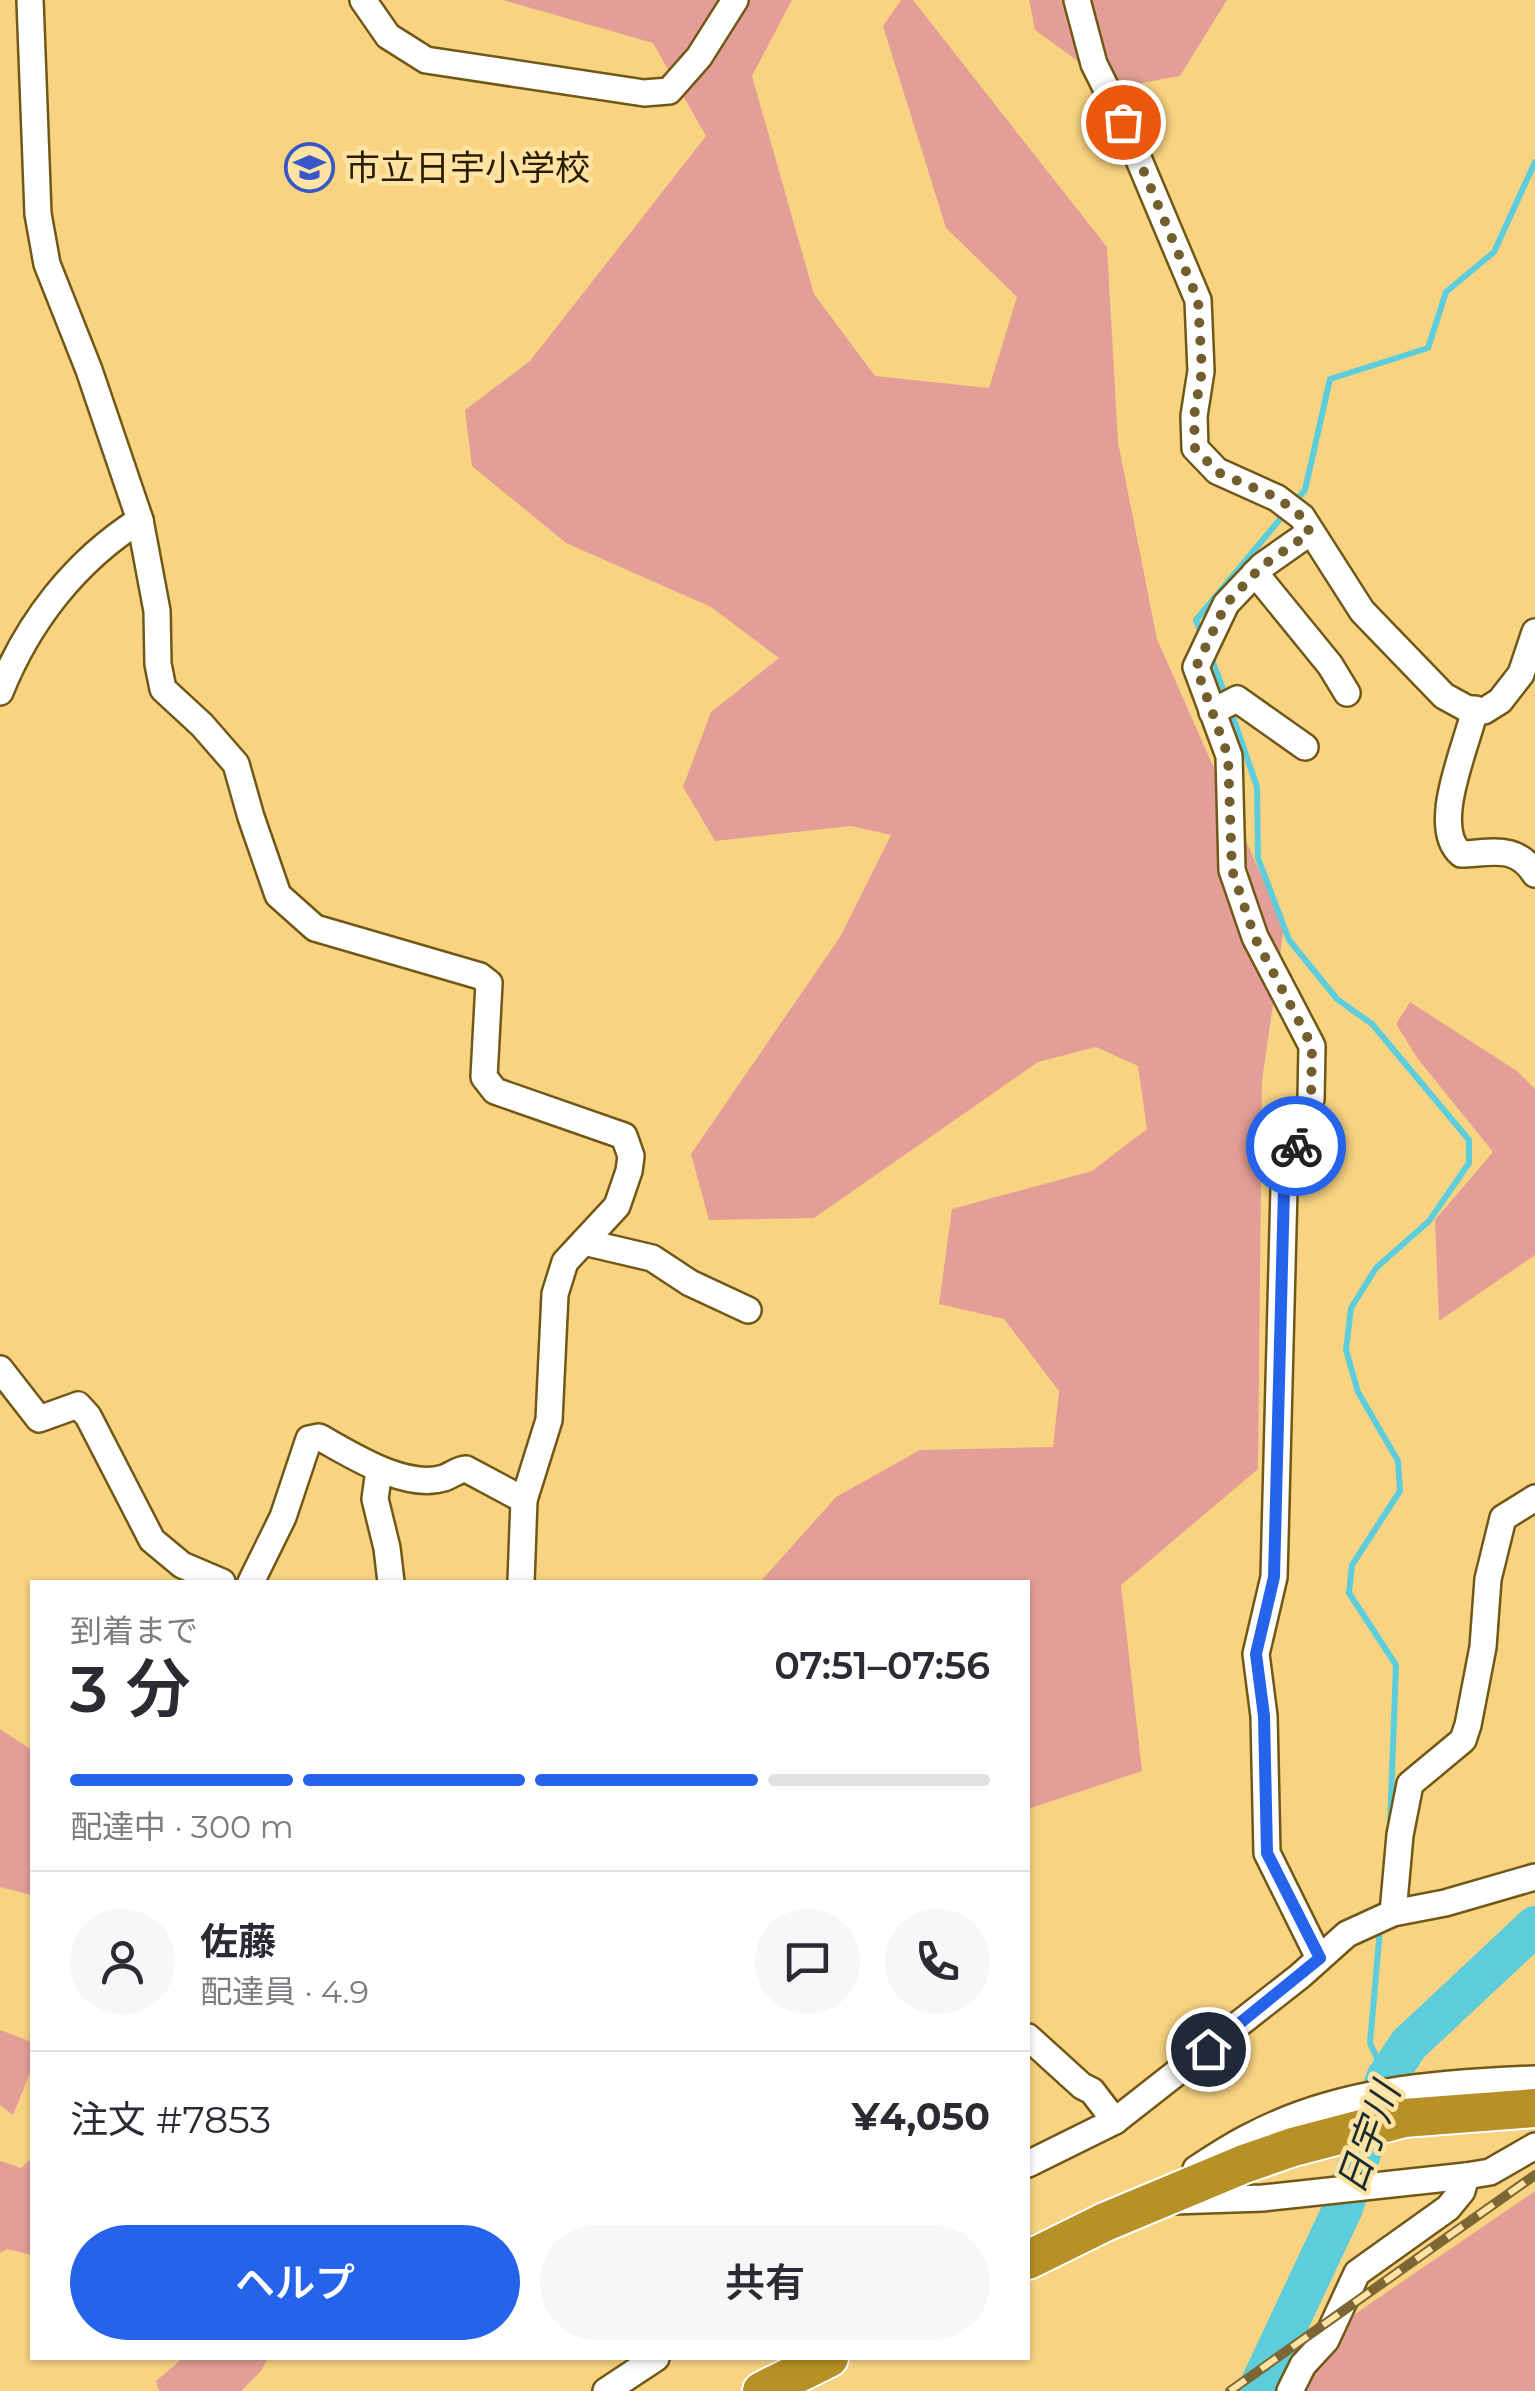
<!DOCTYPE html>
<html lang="ja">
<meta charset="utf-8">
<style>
:root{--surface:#fff;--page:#f7f7f7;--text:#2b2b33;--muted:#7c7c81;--line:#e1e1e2;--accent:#2563eb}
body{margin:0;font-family:Montserrat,"Noto Sans JP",sans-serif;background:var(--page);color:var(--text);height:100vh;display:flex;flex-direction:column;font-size:38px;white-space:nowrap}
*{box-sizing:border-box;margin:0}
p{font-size:32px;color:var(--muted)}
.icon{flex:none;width:55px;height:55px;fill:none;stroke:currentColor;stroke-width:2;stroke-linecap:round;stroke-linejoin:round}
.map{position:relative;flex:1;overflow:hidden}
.sheet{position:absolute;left:30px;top:1580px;width:1000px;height:780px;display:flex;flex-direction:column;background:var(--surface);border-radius:0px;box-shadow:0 2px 8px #0004}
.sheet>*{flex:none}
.pin{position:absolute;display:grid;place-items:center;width:85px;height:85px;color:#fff;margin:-42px;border:5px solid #fff;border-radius:50%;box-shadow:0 2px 10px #0007}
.courier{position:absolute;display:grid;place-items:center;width:100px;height:100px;margin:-50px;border:8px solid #2563eb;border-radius:50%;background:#fff;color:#222;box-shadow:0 2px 12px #0007}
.overview em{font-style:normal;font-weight:600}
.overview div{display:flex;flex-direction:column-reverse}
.overview{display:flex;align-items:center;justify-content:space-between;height:170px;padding:0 40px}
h1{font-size:65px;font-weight:600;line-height:75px}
.bar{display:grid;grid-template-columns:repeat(4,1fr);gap:15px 10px;align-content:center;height:120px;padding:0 40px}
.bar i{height:12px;border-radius:8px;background:var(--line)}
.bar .on{background:var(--accent)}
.bar p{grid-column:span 4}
.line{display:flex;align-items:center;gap:25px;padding:0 40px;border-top:2px solid var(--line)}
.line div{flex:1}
.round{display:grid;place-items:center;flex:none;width:105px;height:105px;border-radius:52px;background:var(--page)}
.action{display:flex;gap:20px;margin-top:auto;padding:20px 40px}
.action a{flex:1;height:115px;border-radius:60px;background:var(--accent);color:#fff;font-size:40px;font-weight:600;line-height:115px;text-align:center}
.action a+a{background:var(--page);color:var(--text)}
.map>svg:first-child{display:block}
</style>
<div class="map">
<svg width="1535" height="2391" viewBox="0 0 1535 2391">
<rect width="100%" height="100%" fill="#f8d482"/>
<g fill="#e39f97">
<polygon points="503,0 792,0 752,76 814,294 875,376 989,388 1017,297 946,228 883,26 901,0 913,0 1107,247 1118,442 1157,639 1284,927 1262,1081 1258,1469 1121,1585 1142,1771 1028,1809 1028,1582 760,1582 836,1497 920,1450 1053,1447 1059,1391 1004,1319 939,1304 952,1209 1092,1171 1147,1129 1138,1066 1096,1047 1038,1062 814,1218 709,1220 691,1154 840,937 891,835 851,826 715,841 683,787 711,712 779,658 711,607 566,543 472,466 465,410 530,361 706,136 653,43"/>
<polygon points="1029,0 1227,0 1180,76 1115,88 1035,30"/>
<polygon points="1410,1002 1517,1071 1535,1089 1535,1255 1439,1321 1435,1220 1493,1152 1418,1059 1396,1024"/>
<polygon points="0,1729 32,1750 32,1895 0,1887"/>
<polygon points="0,2030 32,2042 32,2068 13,2115 0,2105"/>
<polygon points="32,2158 32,2255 7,2249 0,2253 0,2161 21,2168"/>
<polygon points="1535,2191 1535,2391 1306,2391 1312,2374 1355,2314"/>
<polygon points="183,2358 268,2358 261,2371 241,2391 159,2391 156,2381"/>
</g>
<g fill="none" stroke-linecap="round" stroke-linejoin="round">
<g stroke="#5ecddb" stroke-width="6">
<polyline points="1294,503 1305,490 1330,379 1428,348 1446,292 1494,252 1535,162"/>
<polyline points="1202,636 1196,620 1286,512"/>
<polyline points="1211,657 1226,697"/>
<polyline points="1230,708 1257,787 1258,858 1289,940 1337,999 1372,1024 1469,1140 1469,1163 1429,1221 1376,1268 1351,1308 1346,1350 1358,1392 1398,1461 1400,1491 1352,1565 1349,1593 1396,1665 1390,1827"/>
<polyline points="1380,1929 1370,2043 1386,2078"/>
</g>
<polyline stroke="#5ecddb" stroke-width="40" points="1257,2391 1343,2208 1386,2078 1409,2044 1535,1926"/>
<defs>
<g id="minor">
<polyline points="30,0 38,214 47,264 89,370 140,520 157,611 158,664 163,689 202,725 236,764 251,817 278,895 315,928 480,976 489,983 484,1077 495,1091 624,1136 631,1156 629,1171 617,1206 565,1262 555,1294 549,1420 524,1500 521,1582"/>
<polyline points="363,0 388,36 426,60 644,93 669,91 699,57 735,0"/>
<polyline points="1077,0 1094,64 1123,122 1198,300 1201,371 1194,416 1195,448 1217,471 1277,498 1302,517 1362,611 1444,696 1466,708 1484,711 1500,701 1521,674 1535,632"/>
<polyline points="1309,533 1262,566 1226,604 1196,667 1229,756 1232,870 1255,937 1312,1046 1311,1099 1284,1188 1274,1577 1256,1654 1264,1716 1267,1853 1319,1958"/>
<polyline points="1255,573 1330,665 1347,693"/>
<path d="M0 692C28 622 75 561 140 520"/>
<path d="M1475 709C1467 746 1429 827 1461 854 1492 853 1516 844 1535 874"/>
<polyline points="1212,712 1237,699 1305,747"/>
<polyline points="584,1242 652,1258 690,1283 748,1310"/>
<polyline points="0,1369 39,1419 78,1405 88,1416 152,1540 182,1565 222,1582"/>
<polyline points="379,1470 375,1499 387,1548 391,1582"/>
<path d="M251 1582 283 1517 309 1439 319 1437C352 1455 405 1490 444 1478 452 1475 457 1470 466 1469L524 1500"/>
<polyline points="1393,1913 1400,1835 1410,1784 1463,1740 1468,1725 1483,1647 1488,1579 1503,1518 1535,1498"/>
<polyline points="1028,2037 1082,2086 1092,2091 1115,2121"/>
<polyline points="1028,2164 1115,2121 1300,1976 1347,1934 1393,1913 1445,1903 1535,1877"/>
<path d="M1196 2169C1213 2158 1231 2146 1249 2137 1337 2090 1437 2083 1535 2079"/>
<polyline points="1173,2201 1263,2198 1466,2176 1490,2172 1535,2146"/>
<polyline points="606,2391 656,2358"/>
<polyline points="1290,2391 1303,2365 1326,2340 1357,2273 1448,2208 1462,2191 1466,2176"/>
</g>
<g id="highway">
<polyline points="1028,2260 1105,2222 1244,2164 1293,2147 1404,2118 1535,2108"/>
<polyline points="762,2391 829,2358"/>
</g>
</defs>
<use href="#minor" stroke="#715816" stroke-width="30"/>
<use href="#highway" stroke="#fff" stroke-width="42"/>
<use href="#minor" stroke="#fff" stroke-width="25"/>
<use href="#highway" stroke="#b79027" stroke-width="38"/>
<defs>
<polyline id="rail" points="1230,2391 1535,2175"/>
</defs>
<use href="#rail" stroke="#7c6634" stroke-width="10"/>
<use href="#rail" stroke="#ffe3a3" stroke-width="6" stroke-dasharray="19" stroke-linecap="butt"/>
</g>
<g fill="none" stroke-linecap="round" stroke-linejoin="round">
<polyline stroke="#735e2e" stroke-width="10" stroke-dasharray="0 18" points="1123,122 1198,300 1202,371 1194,416 1195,448 1217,472 1278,498 1302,517 1310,533 1262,566 1226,604 1196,667 1228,756 1232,870 1255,938 1312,1046 1311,1099 1296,1146"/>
<polyline stroke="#2563eb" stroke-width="12" points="1208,2049 1320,1958 1267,1853 1264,1716 1256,1654 1274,1577 1284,1188 1296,1146"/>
</g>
<defs>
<symbol id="school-ring" viewBox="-11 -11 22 22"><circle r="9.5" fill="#ffe3a3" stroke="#3557c8" stroke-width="1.5"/><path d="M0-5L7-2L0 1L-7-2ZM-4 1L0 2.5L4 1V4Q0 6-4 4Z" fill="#3557c8"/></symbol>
</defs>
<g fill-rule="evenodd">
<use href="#school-ring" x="282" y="140" width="55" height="55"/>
</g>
<g text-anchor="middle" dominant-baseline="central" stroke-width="9" stroke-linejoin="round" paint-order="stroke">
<g font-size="35" fill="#2b1e00" stroke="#ffe3a3" text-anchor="start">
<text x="345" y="167">市立日宇小学校</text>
</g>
<g font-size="38" font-style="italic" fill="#1a2e31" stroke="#ffe3a3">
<text transform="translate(1368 2138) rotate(-70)">日宇川</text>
</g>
</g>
</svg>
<div class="pin" style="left:1123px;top:122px;background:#ea580c"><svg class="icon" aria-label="bag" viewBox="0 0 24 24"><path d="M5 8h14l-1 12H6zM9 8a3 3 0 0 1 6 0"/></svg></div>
<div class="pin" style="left:1208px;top:2049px;background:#1f2937"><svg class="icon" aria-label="home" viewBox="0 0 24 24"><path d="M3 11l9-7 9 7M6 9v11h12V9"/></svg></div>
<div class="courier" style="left:1296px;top:1146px"><svg class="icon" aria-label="bike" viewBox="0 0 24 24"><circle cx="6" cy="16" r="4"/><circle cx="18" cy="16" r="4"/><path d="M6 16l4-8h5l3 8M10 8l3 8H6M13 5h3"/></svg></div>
<section class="sheet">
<div class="overview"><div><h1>3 分</h1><p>到着まで</p></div><em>07:51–07:56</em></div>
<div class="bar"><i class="on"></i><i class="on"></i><i class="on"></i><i></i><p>配達中 · 300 m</p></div>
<div class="line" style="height:180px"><a class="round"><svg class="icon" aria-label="person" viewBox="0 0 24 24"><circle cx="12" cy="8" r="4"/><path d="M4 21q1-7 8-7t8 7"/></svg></a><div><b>佐藤</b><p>配達員 · 4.9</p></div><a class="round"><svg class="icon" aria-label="chat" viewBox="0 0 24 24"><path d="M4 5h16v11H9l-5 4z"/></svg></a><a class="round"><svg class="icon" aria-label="phone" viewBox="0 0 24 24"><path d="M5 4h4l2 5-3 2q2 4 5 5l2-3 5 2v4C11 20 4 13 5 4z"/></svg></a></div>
<div class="line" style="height:130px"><div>注文 #7853</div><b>¥4,050</b></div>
<div class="action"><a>ヘルプ</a><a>共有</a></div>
</section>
</div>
